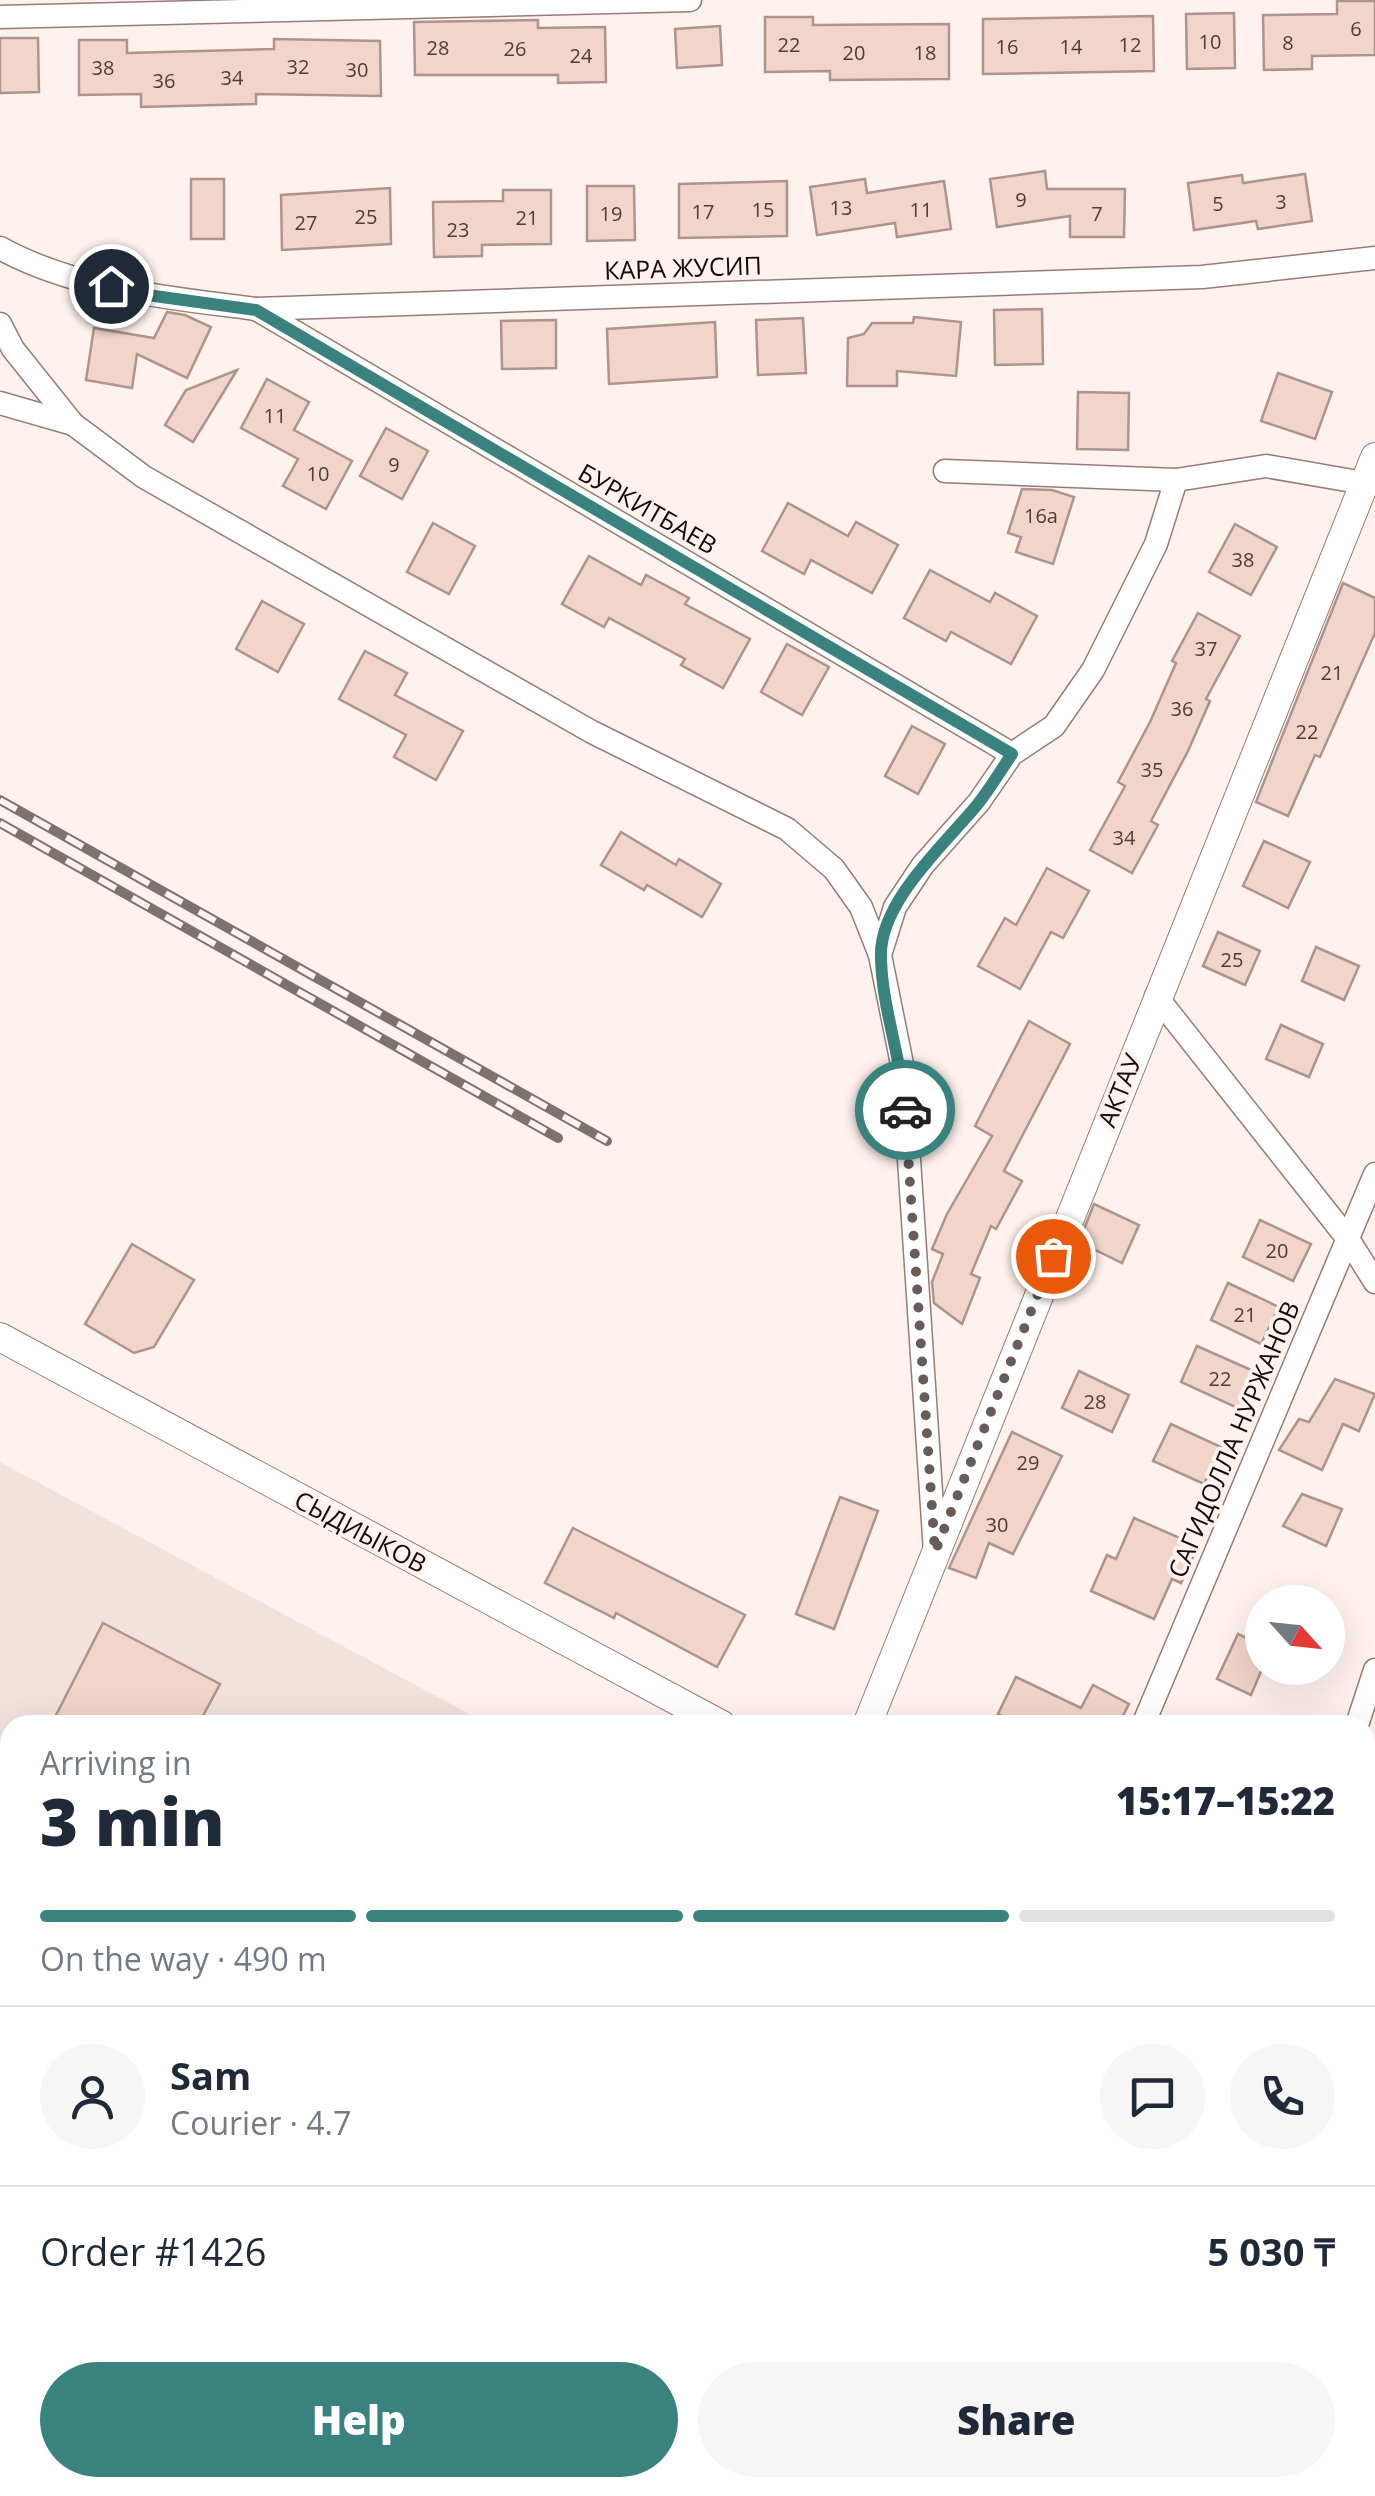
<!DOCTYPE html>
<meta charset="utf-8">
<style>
:root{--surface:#fff;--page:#f6f6f7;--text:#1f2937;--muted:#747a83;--line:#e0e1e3;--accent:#3a827d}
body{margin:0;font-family:"Open Sans",sans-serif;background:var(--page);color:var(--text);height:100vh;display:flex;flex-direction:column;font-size:38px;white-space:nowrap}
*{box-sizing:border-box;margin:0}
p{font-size:32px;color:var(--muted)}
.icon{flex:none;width:55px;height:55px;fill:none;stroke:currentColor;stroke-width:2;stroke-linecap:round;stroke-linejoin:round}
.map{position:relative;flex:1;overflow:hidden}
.sheet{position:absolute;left:0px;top:1715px;width:1375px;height:782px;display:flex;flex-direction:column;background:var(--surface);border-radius:30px 30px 0 0;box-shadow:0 10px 40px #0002}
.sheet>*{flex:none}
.needle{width:65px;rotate:117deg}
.fabs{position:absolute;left:1245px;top:1585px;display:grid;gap:20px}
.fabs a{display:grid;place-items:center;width:100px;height:100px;border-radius:50%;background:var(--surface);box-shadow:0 10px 40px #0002;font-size:50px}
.pin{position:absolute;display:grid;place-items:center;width:85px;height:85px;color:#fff;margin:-42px;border:5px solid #fff;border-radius:50%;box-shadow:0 2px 10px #0007}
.courier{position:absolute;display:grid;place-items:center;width:100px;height:100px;margin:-50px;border:8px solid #3a827d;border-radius:50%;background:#fff;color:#222;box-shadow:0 2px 12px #0007}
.summary em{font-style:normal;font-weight:800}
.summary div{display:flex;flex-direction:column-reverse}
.summary{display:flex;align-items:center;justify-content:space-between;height:170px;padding:0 40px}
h1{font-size:65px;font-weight:800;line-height:75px}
.bar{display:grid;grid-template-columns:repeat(4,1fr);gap:15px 10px;align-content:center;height:120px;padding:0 40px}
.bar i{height:12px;border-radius:8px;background:var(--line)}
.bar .on{background:var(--accent)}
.bar p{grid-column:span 4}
.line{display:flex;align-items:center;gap:25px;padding:0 40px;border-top:2px solid var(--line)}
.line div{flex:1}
.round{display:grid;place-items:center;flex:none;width:105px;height:105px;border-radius:52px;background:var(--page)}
.button{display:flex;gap:20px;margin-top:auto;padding:20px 40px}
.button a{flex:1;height:115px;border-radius:60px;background:var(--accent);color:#fff;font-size:40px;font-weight:800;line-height:115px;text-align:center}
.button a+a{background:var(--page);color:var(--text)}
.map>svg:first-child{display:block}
</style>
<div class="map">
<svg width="1375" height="2496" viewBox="0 0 1375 2496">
<rect width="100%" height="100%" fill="#fff2ee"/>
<g fill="#f1e2dd">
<polygon points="0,1462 490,1725 10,1725 10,2488 1271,2488 1266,2496 0,2496"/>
<polygon points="1365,2194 1375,2199 1375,2301 1365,2319"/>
</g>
<g fill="#f1d4ca" stroke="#af948b" stroke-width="2.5">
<polygon points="1337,1 1375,1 1375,55 1312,56 1312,69 1264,70 1263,15 1337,14"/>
<polygon points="1234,13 1235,68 1187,69 1186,14"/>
<polygon points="1153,16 1154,71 983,74 983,19"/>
<polygon points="765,17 813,17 813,25 949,24 949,79 830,80 830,71 765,72"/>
<polygon points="538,20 538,28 605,27 606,82 558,83 558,75 415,75 414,22"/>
<polygon points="720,26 722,65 677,68 675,29"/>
<polygon points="0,38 38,38 39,92 0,93"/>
<polygon points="274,39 380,41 381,96 256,94 256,104 141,107 141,94 79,95 79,40 127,40 127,53 274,49"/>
<polygon points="1045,171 1047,189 1125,189 1124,237 1070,237 1070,216 997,227 990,179"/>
<polygon points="1305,174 1312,221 1258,229 1256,221 1194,230 1188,183 1242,175 1243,183"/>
<rect x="191" y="179" width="33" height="60"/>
<polygon points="865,179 867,193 944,181 951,229 897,237 895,223 817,235 810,187"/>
<polygon points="787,181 787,236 679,238 679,184"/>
<polygon points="587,186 634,186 635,240 587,241"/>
<polygon points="390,188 391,244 282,250 281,195"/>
<polygon points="503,190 551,190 551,244 482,245 482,256 434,257 433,202 503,201"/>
<polygon points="1042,309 1043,364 995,365 994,310"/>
<polygon points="167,312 185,315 211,327 187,378 137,354 132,388 86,380 94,328 154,338"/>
<polygon points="914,317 961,322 956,376 897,371 897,386 847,386 848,338 864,334 872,323 913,323"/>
<polygon points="803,318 806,373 758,375 756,320"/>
<polygon points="556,320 556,368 502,369 501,321"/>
<polygon points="715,322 717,377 609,384 607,329"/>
<polygon points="237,370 193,442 165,425 186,390"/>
<polygon points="1278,373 1332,392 1315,439 1261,421"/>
<polygon points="267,379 309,402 294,430 352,461 326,509 283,486 298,459 241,428"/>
<polygon points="1078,392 1129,393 1128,450 1077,449"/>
<polygon points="386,428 428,451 402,499 360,476"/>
<polygon points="1022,489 1052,490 1074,497 1053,564 1016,552 1021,537 1008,533"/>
<polygon points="788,503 848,536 856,522 898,545 872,593 811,560 804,574 762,551"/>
<polygon points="433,523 475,546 449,594 407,572"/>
<polygon points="1235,524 1277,547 1251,595 1209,572"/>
<polygon points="589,556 641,585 646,575 689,598 685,604 750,639 723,688 681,665 685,659 609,618 604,627 562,604"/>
<polygon points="930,570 990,602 995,593 1037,616 1011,664 951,632 946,641 904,618"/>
<polygon points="1343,583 1375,598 1375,633 1320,757 1315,755 1288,816 1256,802"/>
<polygon points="262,601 304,624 278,672 236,649"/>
<polygon points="1198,613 1240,636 1206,699 1210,701 1188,751 1151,821 1158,825 1132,873 1090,850 1125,786 1118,782 1150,722 1176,663 1172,661"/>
<polygon points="787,644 829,667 802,715 761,692"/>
<polygon points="365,651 407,673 395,695 463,731 436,780 394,757 406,735 339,699"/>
<polygon points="912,726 945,744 918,794 885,776"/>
<polygon points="621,832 676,865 679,859 721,884 702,917 647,885 644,890 601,865"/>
<polygon points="1264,841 1310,862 1288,908 1243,886"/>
<polygon points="1047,868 1089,891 1063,938 1051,932 1020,989 978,966 1005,918 1016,925"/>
<polygon points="1218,932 1260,951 1245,985 1203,966"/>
<polygon points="1316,947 1359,966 1344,1000 1302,981"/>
<polygon points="1029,1021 1070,1044 1004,1171 1022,1181 996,1229 991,1226 971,1274 980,1278 962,1324 934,1303 932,1282 943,1254 932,1249 947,1214 992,1136 975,1126"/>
<polygon points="1281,1025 1323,1044 1309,1077 1266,1059"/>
<polygon points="1094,1204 1139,1225 1122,1263 1079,1242"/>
<polygon points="1260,1220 1311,1244 1293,1281 1243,1257"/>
<polygon points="132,1244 194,1280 154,1347 134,1353 85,1324"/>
<polygon points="1228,1283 1279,1307 1261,1344 1211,1320"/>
<polygon points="1197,1346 1258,1373 1244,1411 1181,1382"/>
<polygon points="1079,1371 1129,1395 1112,1432 1062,1408"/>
<polygon points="1335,1379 1375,1394 1359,1431 1343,1424 1322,1470 1279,1450 1299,1419 1309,1422"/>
<polygon points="1171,1424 1221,1447 1204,1484 1153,1461"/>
<polygon points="1012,1432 1062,1456 1013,1554 989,1543 976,1578 949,1568"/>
<polygon points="1302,1494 1342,1509 1326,1546 1283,1526"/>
<polygon points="840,1497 878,1511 834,1629 796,1614"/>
<polygon points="1134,1518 1198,1546 1181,1583 1172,1579 1154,1619 1091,1591 1107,1555 1116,1559"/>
<polygon points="573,1528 745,1615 717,1667 616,1613 614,1618 545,1583"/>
<polygon points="103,1623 220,1684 198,1725 51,1725"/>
<polygon points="1238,1634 1262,1645 1262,1669 1251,1695 1217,1679"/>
<polygon points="1016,1677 1081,1708 1093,1685 1129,1704 1118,1725 1021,1725 998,1714"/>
</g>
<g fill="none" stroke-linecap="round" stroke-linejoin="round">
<defs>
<g id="minor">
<polyline points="0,17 690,0"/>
<path d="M0 248C76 290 172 298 256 309L1202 277 1375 258"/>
<polyline points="256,309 1012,754"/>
<polyline points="0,324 13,349 73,424 144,477 592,732 787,829 834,869 861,907 880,955"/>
<polyline points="0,403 73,424"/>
<polyline points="945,471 1176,480 1266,466 1364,483"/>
<polyline points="1156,996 1348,1239 1375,1282"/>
<polyline points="935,1552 903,1069 880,955 895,907 923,865 979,802 1012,754 1054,726 1093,670 1156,544 1176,480"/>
<polyline points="1143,1725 1375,1174"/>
<polyline points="1357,1725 1375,1670"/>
</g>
<g id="tertiary">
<polyline points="0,1337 722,1725"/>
<polyline points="867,1725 1375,457"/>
<polyline points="1365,2047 1375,2047"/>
<polyline points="1365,2068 1375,2073"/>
<polyline points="1365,2458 1375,2440"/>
<polyline points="1343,2496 1348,2488"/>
</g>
</defs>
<use href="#minor" stroke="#977c73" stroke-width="25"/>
<use href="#tertiary" stroke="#977c73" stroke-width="30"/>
<use href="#minor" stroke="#fff" stroke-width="22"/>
<use href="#tertiary" stroke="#fff" stroke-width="28"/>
<defs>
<g id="rail">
<polyline points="0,800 607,1141"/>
<polyline points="0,823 558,1138"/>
</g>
</defs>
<use href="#rail" stroke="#7e726f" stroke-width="10"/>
<use href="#rail" stroke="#fff2ee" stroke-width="6" stroke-dasharray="19" stroke-linecap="butt"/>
</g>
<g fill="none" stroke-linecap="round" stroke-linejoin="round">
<polyline stroke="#675c58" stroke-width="10" stroke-dasharray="0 18" points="905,1110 935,1552 1053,1256"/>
<path stroke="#3a827d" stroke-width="12" d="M111 286 140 294 256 310 1012 754C1001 770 990 789 977 805 945 844 878 903 881 958 882 1009 902 1059 905 1110"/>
</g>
<g text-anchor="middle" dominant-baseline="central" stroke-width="8" stroke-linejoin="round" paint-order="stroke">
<g font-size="20" fill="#4c3d38">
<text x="1356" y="28">6</text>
<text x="1210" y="41">10</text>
<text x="1288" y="42">8</text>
<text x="789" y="44">22</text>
<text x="1130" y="44">12</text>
<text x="1007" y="46">16</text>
<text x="1071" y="46">14</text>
<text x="438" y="47">28</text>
<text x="515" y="48">26</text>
<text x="854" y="52">20</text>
<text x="925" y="52">18</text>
<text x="581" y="55">24</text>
<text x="298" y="66">32</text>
<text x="103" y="67">38</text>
<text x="357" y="69">30</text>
<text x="232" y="77">34</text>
<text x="164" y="80">36</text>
<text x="1021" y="199">9</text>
<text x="1281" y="201">3</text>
<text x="1218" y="203">5</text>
<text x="841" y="207">13</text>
<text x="763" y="209">15</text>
<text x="921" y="209">11</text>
<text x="703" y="211">17</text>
<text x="611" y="213">19</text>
<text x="1097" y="213">7</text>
<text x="366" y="216">25</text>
<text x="527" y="217">21</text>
<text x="306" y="222">27</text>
<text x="458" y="229">23</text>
<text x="275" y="415">11</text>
<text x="394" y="464">9</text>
<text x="318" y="473">10</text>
<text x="1041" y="515">16а</text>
<text x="1243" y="559">38</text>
<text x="1206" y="648">37</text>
<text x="1332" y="672">21</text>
<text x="1182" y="708">36</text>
<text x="1307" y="731">22</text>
<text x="1152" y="769">35</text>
<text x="1124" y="837">34</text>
<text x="1232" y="959">25</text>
<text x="1277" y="1250">20</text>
<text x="1245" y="1314">21</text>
<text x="1220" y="1378">22</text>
<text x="1095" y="1401">28</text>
<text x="1028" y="1462">29</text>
<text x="997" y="1524">30</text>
</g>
<g font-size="25" fill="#150b08" stroke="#fff2ee">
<text transform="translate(683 267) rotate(-2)">КАРА ЖУСИП</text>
<text transform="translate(648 508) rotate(30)">БУРКИТБАЕВ</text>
<text transform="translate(1119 1090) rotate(-68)">АКТАУ</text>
<text transform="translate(1233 1439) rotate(-67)">САГИДОЛЛА НУРЖАНОВ</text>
<text transform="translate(361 1531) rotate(28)">СЫДИЫКОВ</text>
</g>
</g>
</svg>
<div class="fabs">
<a><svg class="needle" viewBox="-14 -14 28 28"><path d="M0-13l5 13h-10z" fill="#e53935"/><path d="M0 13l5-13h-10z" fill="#747a83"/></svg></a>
</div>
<div class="pin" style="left:1053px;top:1256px;background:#ea580c"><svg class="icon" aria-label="bag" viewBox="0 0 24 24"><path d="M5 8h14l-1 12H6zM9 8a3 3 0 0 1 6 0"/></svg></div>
<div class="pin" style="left:111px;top:286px;background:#1f2937"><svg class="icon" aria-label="home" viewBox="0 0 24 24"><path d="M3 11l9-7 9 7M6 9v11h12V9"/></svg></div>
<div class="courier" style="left:905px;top:1110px"><svg class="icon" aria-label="car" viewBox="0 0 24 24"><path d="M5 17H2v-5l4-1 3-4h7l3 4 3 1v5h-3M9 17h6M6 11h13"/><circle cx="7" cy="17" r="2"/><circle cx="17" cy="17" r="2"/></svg></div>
<section class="sheet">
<div class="summary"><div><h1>3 min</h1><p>Arriving in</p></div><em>15:17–15:22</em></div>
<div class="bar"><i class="on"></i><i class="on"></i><i class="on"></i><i></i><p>On the way · 490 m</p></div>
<div class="line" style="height:180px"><a class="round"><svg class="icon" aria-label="person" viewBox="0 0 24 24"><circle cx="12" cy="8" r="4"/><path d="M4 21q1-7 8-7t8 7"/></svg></a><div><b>Sam</b><p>Courier · 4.7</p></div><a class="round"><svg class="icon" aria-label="chat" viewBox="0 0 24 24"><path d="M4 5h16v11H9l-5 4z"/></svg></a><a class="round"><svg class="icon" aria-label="phone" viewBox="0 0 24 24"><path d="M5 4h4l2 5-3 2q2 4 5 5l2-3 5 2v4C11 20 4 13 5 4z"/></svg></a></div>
<div class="line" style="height:130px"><div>Order #1426</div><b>5 030 ₸</b></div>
<div class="button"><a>Help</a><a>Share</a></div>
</section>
</div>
